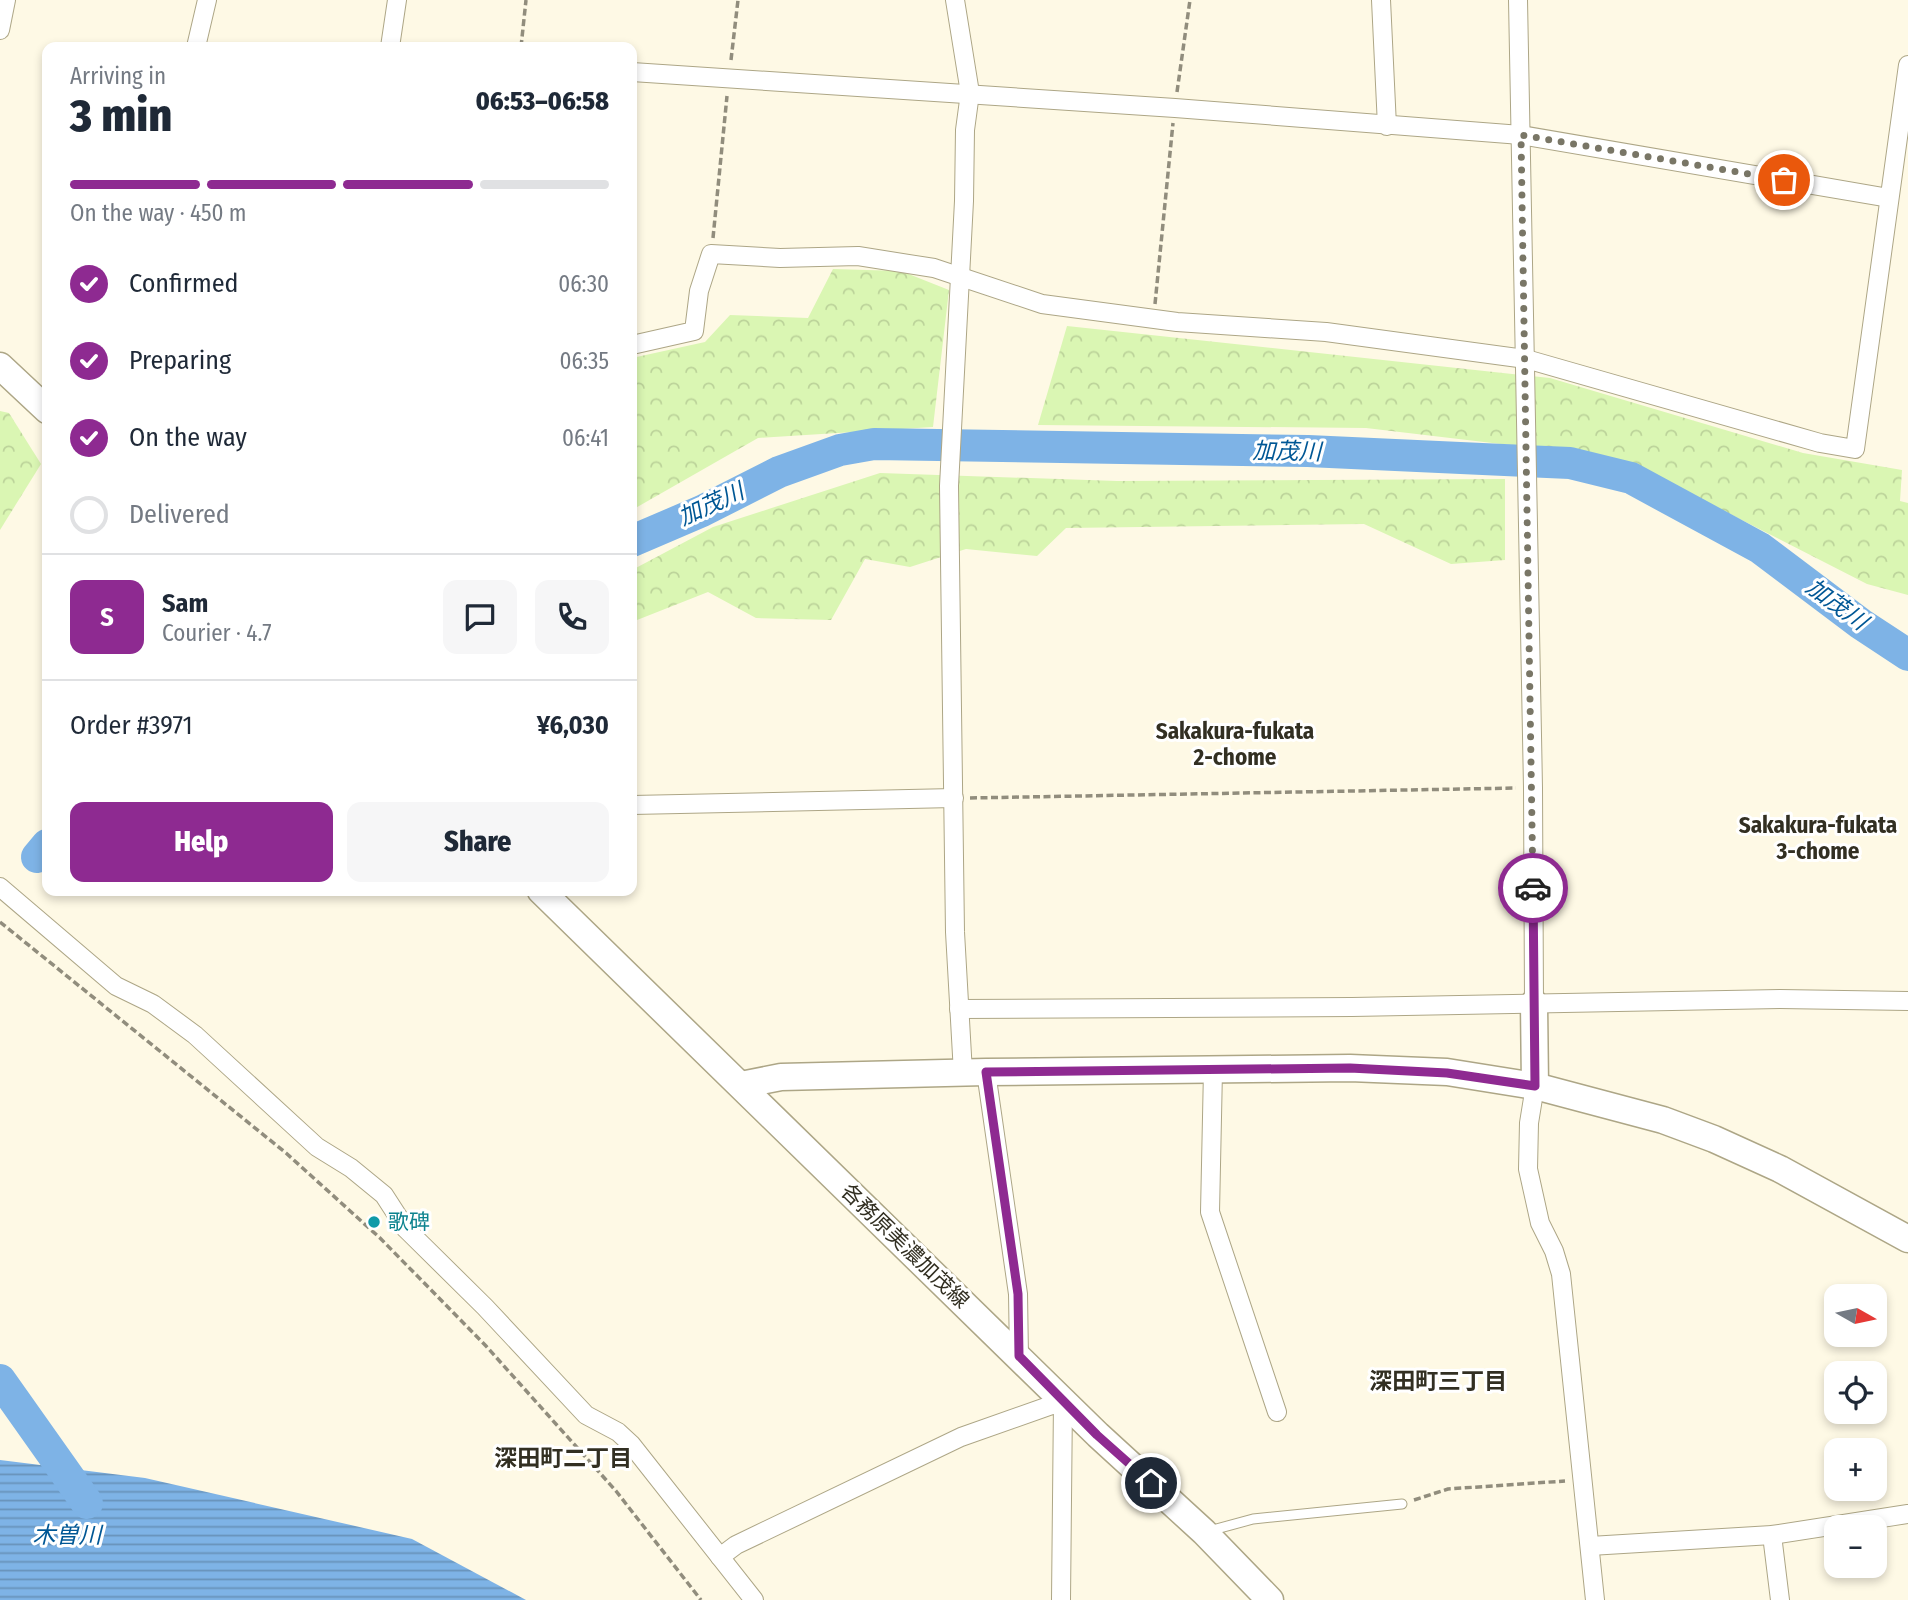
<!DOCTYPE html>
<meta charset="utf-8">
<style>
:root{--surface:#fff;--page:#f6f6f7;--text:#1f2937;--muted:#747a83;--line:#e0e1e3;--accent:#8e2a91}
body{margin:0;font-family:"Fira Sans Condensed","Noto Sans JP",sans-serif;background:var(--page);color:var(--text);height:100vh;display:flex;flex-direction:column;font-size:26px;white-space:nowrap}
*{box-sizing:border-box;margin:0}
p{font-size:23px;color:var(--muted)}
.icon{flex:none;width:38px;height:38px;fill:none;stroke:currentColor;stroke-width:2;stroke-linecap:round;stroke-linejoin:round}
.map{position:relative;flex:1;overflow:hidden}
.details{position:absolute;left:42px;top:42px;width:595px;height:854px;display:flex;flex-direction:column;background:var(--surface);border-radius:14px;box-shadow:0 4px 10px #0003}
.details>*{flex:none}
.needle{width:46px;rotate:99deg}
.buttons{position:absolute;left:1824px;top:1284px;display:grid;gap:14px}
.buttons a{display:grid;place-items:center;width:63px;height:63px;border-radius:14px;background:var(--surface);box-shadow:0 4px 10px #0003;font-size:35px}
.pin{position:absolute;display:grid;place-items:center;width:60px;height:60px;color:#fff;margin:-30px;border:4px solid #fff;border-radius:50%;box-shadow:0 2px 7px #0007}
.courier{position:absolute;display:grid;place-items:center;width:70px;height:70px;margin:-35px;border:5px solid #8e2a91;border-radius:50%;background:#fff;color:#222;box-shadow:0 2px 9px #0007}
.head em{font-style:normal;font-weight:800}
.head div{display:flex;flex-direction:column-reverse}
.head{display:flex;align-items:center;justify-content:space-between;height:119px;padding:0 28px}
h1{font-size:46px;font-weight:800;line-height:52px}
.bar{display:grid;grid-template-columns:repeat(4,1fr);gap:10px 7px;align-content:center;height:84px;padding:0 28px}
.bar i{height:9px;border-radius:5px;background:var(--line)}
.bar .on{background:var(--accent)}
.bar p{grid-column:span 4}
.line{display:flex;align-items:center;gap:18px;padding:0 28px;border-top:2px solid var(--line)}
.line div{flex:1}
.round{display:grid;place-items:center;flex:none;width:74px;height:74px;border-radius:14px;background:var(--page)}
ol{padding:0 28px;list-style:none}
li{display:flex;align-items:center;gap:21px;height:77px}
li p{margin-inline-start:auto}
li .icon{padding:7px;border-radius:50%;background:var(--accent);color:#fff;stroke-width:4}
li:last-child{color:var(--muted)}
li i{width:38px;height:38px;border:4px solid var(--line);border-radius:50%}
.cta{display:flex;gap:14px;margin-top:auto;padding:14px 28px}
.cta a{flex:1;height:80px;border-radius:14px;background:var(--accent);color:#fff;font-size:28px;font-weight:800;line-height:80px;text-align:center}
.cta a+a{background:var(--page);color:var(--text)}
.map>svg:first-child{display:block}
</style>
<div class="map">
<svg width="1908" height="1600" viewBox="0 0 1908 1600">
<defs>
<pattern id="forest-crowns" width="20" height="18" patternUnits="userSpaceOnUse" patternTransform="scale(1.75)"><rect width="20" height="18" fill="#daf6b3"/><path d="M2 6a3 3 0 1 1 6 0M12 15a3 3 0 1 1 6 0" fill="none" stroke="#bcd39a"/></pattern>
<pattern id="water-rules" width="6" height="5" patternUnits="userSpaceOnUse" patternTransform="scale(1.75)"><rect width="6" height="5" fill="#7eb3e6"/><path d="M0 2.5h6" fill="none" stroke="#6892ba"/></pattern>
</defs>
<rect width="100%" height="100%" fill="#fef9e5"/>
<g fill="url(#forest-crowns)">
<polygon points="833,269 901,271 949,290 933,427 758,438 632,510 632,358 705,342 730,315 808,318"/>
<polygon points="1067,326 1550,378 1803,453 1902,470 1900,501 1908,503 1908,595 1867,584 1681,489 1595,458 1560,451 1366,428 1038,425"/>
<polygon points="0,411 9,413 41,464 0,530"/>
<polygon points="880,473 1117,481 1505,479 1505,560 1451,564 1364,524 1066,528 1037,556 966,549 910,567 865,559 831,620 756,618 708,592 632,622 632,570 713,527"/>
</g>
<polygon fill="url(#water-rules)" points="0,1460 145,1478 412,1539 526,1600 0,1600"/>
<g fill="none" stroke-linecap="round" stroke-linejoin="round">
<g stroke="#7eb3e6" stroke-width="32">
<polyline points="632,541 702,511 779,472 840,450 874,444 1308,451 1570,463 1631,478 1760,548 1861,624 1908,655"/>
<polyline points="37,857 47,845"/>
<polyline points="0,1380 87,1503"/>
</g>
<defs>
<polyline id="lane" points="1209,1531 1253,1519 1402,1504"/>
<g id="street">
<polyline points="955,0 970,93 965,130 964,201 949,486 955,932 963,1073"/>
<polyline points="1381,0 1387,126"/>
<polyline points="1518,0 1533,788 1534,1003"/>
<polyline points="0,30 6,0"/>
<polyline points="196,47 207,0"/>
<polyline points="390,47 397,0"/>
<polyline points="632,72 1175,108 1521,135 1889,198"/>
<polyline points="632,345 694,331 699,291 711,254 780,258 858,256 934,268 1042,304 1177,322 1326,332 1526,359 1820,443 1855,449 1908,65"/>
<polyline points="632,805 954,798"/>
<polyline points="0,887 116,986 153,1004 195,1035 317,1147 351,1168 384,1195 406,1229 485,1307 586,1415 618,1432 631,1444 754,1600"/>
<polyline points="959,1009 1352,1007 1780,999 1908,1001"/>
<polyline points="1213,1070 1210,1212 1277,1412"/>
<polyline points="986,1072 1018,1294 1019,1356"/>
<polyline points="1535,1086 1529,1123 1528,1169 1540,1223 1554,1251 1561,1274 1595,1600"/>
<polyline points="1772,1535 1780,1600"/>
<polyline points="1590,1546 1772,1535 1908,1514"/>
<polyline points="720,1557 736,1545 961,1437 1063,1401 1061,1600"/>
</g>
<g id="secondary">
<polyline points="0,366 47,410"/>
<polyline points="541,891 1098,1435 1204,1532 1270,1600"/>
<polyline points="1534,1003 1535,1086"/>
<polyline points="741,1085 781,1077 986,1072 1350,1068 1447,1072 1535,1086 1663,1120 1714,1139 1780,1169 1908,1239"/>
</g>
</defs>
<use href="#lane" stroke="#ada686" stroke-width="11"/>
<use href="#street" stroke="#ada686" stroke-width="20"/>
<use href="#secondary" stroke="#ada686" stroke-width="29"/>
<g stroke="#918d7d" stroke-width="3.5" stroke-dasharray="7 3.5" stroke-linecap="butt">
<polyline points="521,47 526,0"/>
<polyline points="731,60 738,0"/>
<polyline points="1177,92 1190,0"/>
<polyline points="713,238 727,96"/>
<polyline points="1155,304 1173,123"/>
<polyline points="970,798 1516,788"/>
<polyline points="0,922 286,1153 380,1238 486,1346 616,1491 701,1600"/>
<polyline points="1414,1500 1448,1489 1565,1481"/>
</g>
<use href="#lane" stroke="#fff" stroke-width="9"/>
<use href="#street" stroke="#fff" stroke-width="18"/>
<use href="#secondary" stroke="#fff" stroke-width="26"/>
</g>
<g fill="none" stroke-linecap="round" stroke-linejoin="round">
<polyline stroke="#797666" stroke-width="7" stroke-dasharray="0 12.6" points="1533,888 1521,135 1784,180"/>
<polyline stroke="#8e2a91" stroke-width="9" points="1151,1483 1097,1435 1019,1356 1018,1294 986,1072 1350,1068 1447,1073 1535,1086 1533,888"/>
</g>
<circle fill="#0f9aa8" stroke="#fff" stroke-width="2.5" cx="374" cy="1222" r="7"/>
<g text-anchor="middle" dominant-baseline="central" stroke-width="6" stroke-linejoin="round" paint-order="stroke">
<g font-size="21" fill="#0d838f" stroke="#fff" text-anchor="start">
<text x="388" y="1222">歌碑</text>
</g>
<g font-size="21" fill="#322f22" stroke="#fff">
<text transform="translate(905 1246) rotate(44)">各務原美濃加茂線</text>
</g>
<g font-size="23" font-style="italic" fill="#005795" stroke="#fff">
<text transform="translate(1287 451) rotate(1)">加茂川</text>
<text transform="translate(711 504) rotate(-25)">加茂川</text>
<text transform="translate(1837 604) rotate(36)">加茂川</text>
<text x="67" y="1535">木曽川</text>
</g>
<g font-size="23" font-weight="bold" fill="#322f22" stroke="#fff">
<text x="1235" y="731">Sakakura-fukata<tspan x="1235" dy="26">2-chome</tspan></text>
<text x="1818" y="825">Sakakura-fukata<tspan x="1818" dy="26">3-chome</tspan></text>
<text x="1438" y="1381">深田町三丁目</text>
<text x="563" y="1458">深田町二丁目</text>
</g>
</g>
</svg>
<div class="buttons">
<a><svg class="needle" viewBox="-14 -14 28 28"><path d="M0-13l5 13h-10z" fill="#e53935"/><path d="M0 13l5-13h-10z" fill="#747a83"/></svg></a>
<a><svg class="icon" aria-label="locate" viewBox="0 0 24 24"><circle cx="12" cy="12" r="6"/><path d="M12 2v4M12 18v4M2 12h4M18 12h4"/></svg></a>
<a>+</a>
<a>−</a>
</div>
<div class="pin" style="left:1784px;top:180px;background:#ea580c"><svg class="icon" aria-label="bag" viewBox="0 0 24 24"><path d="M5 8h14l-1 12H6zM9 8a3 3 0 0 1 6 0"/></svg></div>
<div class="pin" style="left:1151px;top:1483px;background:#1f2937"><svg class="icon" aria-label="home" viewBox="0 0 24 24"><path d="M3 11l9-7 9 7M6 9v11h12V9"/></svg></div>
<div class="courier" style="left:1533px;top:888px"><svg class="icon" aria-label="car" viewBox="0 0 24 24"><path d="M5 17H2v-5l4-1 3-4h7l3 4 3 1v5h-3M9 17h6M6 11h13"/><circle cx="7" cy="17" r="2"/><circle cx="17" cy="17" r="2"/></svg></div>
<section class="details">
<div class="head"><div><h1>3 min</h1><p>Arriving in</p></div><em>06:53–06:58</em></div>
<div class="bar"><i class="on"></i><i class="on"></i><i class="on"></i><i></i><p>On the way · 450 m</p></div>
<ol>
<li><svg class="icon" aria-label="check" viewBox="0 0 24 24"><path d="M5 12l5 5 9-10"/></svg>Confirmed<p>06:30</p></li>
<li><svg class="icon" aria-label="check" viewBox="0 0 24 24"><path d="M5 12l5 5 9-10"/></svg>Preparing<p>06:35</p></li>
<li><svg class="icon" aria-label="check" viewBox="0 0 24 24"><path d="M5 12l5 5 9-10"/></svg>On the way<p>06:41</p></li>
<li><i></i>Delivered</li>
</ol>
<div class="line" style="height:126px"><b class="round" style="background:var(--accent);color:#fff">S</b><div><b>Sam</b><p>Courier · 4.7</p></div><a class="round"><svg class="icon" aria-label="chat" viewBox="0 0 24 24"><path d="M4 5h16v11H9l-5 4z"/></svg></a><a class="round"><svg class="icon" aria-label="phone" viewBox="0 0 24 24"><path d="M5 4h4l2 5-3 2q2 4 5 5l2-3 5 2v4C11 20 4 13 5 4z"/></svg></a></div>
<div class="line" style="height:91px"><div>Order #3971</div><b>¥6,030</b></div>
<div class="cta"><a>Help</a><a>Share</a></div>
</section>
</div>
